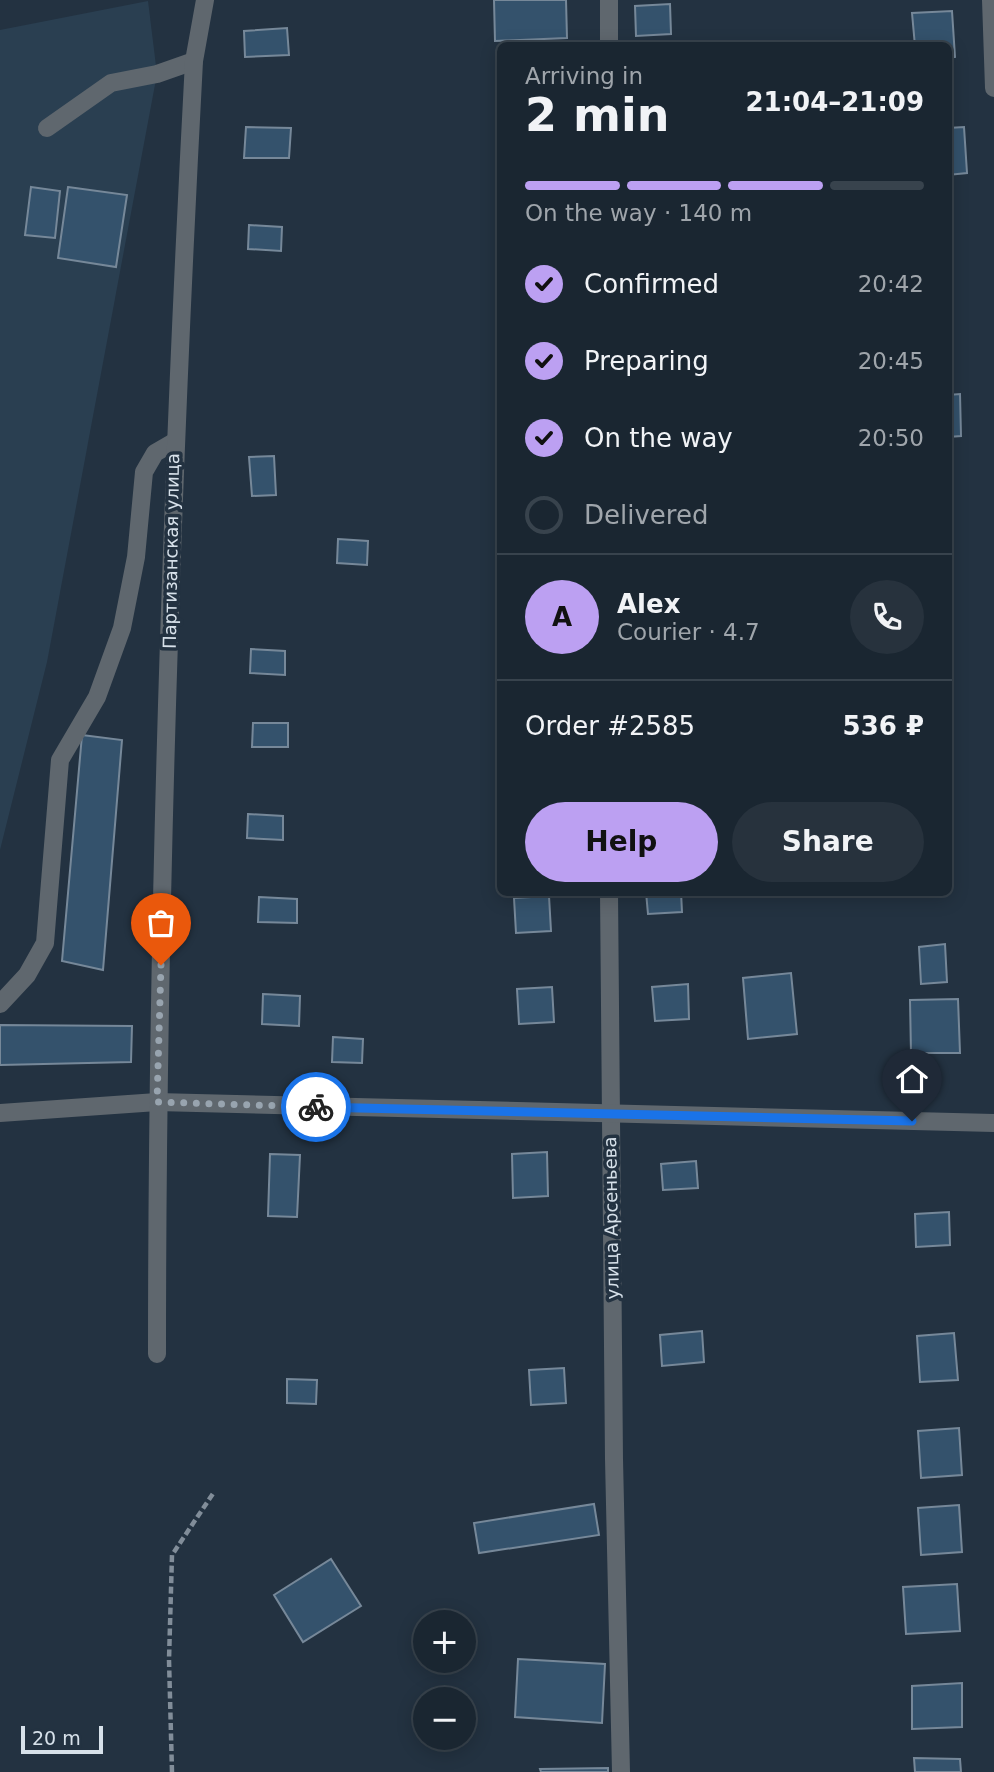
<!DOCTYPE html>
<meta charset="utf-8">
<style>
:root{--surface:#1a2631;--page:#27323d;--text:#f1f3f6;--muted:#9fa5ab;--line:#38434d;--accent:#bca0f2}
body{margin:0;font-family:"DejaVu Sans",sans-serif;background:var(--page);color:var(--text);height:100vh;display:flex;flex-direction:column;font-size:26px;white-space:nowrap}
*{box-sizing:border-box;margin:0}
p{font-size:23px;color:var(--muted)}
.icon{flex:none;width:38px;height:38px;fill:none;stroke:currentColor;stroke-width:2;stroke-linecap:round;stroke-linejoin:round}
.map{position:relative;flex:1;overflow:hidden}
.drawer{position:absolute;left:497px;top:42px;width:455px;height:854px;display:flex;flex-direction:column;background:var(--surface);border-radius:10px;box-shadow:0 4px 18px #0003,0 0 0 2px var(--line)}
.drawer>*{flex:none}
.tools{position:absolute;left:413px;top:1610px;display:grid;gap:14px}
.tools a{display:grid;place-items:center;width:63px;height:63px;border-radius:50%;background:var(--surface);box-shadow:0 4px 18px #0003,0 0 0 2px var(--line);font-size:35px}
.scale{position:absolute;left:21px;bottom:18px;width:82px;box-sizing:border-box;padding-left:7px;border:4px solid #d7e1ea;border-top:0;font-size:19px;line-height:24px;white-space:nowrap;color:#d7e1ea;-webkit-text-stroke:5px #233241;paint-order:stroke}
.pin{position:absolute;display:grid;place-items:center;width:60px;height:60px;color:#fff;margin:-72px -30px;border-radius:50% 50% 50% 0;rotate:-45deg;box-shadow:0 0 7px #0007}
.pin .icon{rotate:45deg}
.courier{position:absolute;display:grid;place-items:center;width:70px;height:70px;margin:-35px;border:5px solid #1a73e8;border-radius:50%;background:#fff;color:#222;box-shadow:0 2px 9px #0007}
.summary em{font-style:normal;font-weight:600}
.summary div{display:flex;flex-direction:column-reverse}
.summary{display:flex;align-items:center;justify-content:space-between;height:119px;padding:0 28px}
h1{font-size:46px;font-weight:600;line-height:52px}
.bar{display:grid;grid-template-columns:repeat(4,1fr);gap:10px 7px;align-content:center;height:84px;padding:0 28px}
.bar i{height:9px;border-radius:5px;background:var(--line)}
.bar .selected{background:var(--accent)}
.bar p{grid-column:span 4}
.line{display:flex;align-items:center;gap:18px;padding:0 28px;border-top:2px solid var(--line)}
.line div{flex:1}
.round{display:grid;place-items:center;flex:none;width:74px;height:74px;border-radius:37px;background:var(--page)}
ol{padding:0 28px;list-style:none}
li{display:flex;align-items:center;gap:21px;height:77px}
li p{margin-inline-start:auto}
li .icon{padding:7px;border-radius:50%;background:var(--accent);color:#111;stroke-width:4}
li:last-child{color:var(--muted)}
li i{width:38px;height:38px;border:4px solid var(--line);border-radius:50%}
.cta{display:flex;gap:14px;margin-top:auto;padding:14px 28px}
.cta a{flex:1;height:80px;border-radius:42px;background:var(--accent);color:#111;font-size:28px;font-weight:600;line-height:80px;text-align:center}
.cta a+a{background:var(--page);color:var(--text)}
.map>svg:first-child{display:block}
</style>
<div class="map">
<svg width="994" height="1772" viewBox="0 0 994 1772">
<rect width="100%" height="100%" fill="#233241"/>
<polygon fill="#2a3f51" points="148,1 157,74 47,662 0,850 0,30"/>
<g fill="#34526c" stroke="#768899" stroke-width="2">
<polygon points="494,0 566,0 567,38 495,41"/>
<polygon points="670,4 671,34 636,36 635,6"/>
<polygon points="952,11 955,57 948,58 948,46 915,46 912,13"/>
<polygon points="287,28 289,55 245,57 244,31"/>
<polygon points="246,127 291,128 289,158 244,158"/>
<polygon points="964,127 967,173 948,175 948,128"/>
<polygon points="31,187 60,191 55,238 25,235"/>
<polygon points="68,187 127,195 116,267 58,258"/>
<polygon points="249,225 282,227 281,251 248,249"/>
<polygon points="960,394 961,436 948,437 948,395"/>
<polygon points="274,456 276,495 252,496 249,457"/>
<polygon points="338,539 368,541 367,565 337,563"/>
<polygon points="251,649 285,651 285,675 250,673"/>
<polygon points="253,723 288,723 288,747 252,747"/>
<polygon points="82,735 122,740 103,970 62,961"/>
<polygon points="248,814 283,816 283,840 247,838"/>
<polygon points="646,892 681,892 682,912 648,914"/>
<polygon points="549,896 551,931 516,933 514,898"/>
<polygon points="259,897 297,899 297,923 258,922"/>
<polygon points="945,944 947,982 921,984 919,947"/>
<polygon points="791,973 797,1034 748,1039 743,978"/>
<polygon points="688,984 689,1019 655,1021 652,987"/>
<polygon points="552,987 554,1022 519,1024 517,989"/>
<polygon points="263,994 300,996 299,1026 262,1024"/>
<polygon points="958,999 960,1053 911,1053 910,1000"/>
<polygon points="0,1025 132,1026 131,1062 0,1065"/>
<polygon points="333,1037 363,1039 362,1063 332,1062"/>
<polygon points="547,1152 548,1196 513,1198 512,1154"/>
<polygon points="270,1154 300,1155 297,1217 268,1216"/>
<polygon points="696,1161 698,1188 663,1190 661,1164"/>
<polygon points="949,1212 950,1245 916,1247 915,1214"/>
<polygon points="702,1331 704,1362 662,1366 660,1335"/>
<polygon points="954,1333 958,1380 920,1382 917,1336"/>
<polygon points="564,1368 566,1403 531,1405 529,1370"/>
<polygon points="287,1379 317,1380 316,1404 287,1403"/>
<polygon points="959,1428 962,1475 921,1478 918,1431"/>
<polygon points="594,1504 599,1535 479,1553 474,1523"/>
<polygon points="959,1505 962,1552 921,1555 918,1508"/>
<polygon points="331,1559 361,1606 303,1642 274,1595"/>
<polygon points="957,1584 960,1631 906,1634 903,1587"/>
<polygon points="518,1659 605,1664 602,1723 515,1717"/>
<polygon points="962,1683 962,1727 912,1729 912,1686"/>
<polygon points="914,1758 960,1759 961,1772 915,1772"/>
<polygon points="608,1768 608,1772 541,1772 540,1769"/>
</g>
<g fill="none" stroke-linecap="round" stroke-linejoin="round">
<polyline stroke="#818d99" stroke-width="4.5" stroke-dasharray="7 3.5" stroke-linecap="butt" points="172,1772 169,1660 172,1555 214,1492"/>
<g stroke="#5f676e" stroke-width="18">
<polyline points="609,0 609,46"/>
<polyline points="991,0 994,88"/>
<polyline points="47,128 111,83 157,74 194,61"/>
<polyline points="609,892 614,1459 621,1772"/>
<polyline points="0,1004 27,975 45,943 60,760 97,697 122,628 136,557 144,472 155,453 174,442"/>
<polyline points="0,1113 157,1102 994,1123"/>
<path d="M157 1354C157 923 171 492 194 61L205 0"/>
</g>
</g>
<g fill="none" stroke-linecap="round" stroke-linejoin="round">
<polyline stroke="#98a4af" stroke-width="7" stroke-dasharray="0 12.6" points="161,965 157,1102 316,1107"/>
<polyline stroke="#1a73e8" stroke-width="9" points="316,1107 912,1121"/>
</g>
<g text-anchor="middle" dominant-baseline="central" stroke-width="7" stroke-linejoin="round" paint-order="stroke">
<g font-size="18" fill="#d7e1ea" stroke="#233241">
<text transform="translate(171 551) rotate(-89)">Партизанская улица</text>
<text transform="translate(611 1218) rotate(-91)">улица Арсеньева</text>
</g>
</g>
</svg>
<div class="tools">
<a>+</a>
<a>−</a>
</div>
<div class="scale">20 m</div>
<div class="pin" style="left:161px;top:965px;background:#ea580c"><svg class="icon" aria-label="bag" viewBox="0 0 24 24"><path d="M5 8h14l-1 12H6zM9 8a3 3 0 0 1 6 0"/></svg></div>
<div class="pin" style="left:912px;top:1121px;background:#1f2937"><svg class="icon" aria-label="home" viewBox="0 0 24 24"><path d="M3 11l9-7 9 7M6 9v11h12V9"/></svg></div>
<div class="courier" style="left:316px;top:1107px"><svg class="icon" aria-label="bike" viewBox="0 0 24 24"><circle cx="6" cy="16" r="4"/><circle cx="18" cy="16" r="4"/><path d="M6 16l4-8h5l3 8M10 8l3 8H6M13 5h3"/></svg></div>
<section class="drawer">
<div class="summary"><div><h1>2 min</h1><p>Arriving in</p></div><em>21:04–21:09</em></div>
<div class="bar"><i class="selected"></i><i class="selected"></i><i class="selected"></i><i></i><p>On the way · 140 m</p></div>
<ol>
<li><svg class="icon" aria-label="check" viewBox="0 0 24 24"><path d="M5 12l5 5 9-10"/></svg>Confirmed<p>20:42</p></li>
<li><svg class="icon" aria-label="check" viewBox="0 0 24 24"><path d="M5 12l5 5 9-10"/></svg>Preparing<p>20:45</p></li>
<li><svg class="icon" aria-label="check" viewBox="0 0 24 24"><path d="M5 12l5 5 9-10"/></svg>On the way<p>20:50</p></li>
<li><i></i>Delivered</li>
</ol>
<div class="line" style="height:126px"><b class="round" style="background:var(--accent);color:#111">A</b><div><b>Alex</b><p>Courier · 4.7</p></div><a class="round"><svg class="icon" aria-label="phone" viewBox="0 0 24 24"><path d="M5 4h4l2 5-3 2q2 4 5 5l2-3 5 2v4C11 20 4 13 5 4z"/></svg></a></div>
<div class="line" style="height:91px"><div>Order #2585</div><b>536 ₽</b></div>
<div class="cta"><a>Help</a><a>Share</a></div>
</section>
</div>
